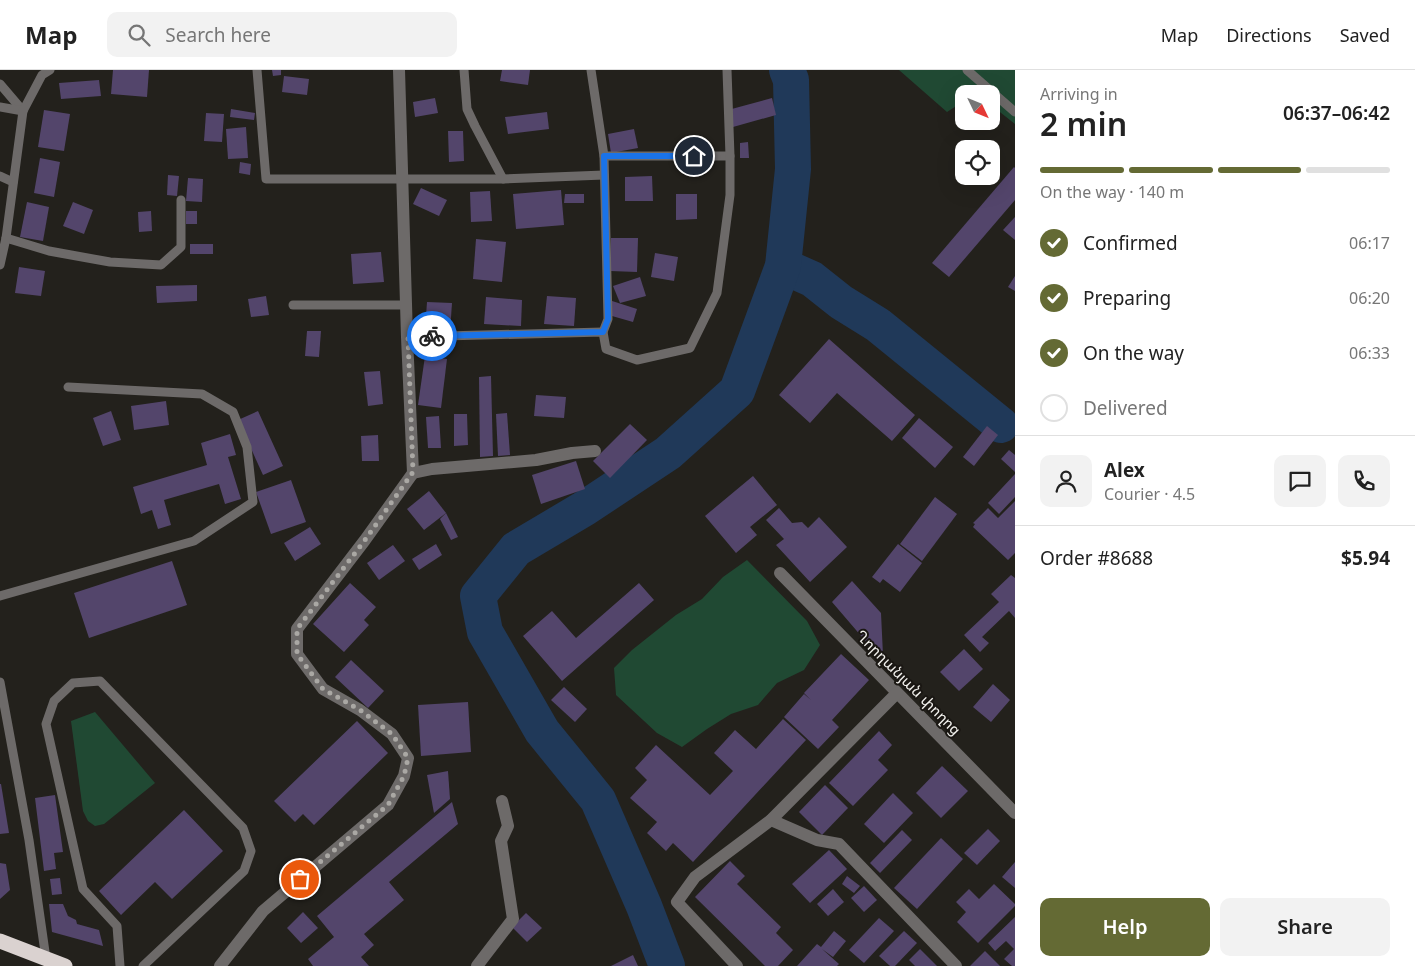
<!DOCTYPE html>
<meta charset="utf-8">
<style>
:root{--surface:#fff;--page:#f2f2f2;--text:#222;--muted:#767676;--line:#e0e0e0;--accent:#646a34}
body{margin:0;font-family:Georgia,"Noto Sans Armenian",serif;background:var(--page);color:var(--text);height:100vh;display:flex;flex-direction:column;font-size:19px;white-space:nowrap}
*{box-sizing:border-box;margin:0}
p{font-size:16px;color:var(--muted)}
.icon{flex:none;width:28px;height:28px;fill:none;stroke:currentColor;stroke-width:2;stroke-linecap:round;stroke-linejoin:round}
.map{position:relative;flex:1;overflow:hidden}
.drawer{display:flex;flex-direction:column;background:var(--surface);width:400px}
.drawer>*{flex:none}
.needle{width:32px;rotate:133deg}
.fabs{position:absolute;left:955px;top:15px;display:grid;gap:10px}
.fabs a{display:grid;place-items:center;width:45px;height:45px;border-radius:10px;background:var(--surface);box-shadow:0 5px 20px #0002;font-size:25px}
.pin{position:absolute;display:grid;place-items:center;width:42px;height:42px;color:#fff;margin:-21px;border:2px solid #fff;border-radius:50%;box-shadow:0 1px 5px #0007}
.courier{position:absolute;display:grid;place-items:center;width:50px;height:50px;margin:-25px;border:4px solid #1a73e8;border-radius:50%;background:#fff;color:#222;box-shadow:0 1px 6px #0007}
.headline em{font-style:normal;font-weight:600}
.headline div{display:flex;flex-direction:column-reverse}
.headline{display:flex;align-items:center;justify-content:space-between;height:85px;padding:0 25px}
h1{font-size:32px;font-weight:600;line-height:38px}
.bar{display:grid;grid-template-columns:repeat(4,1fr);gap:8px 5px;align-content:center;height:60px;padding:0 25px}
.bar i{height:6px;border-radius:4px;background:var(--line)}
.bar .selected{background:var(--accent)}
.bar p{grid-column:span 4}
.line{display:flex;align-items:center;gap:12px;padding:0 25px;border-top:1px solid var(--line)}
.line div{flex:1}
.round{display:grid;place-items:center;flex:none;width:52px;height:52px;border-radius:10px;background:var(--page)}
ol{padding:0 25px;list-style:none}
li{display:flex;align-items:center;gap:15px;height:55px}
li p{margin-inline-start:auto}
li .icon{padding:5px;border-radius:50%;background:var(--accent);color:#fff;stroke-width:4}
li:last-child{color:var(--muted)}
li i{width:28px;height:28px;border:2px solid var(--line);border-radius:50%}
.button{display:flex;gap:10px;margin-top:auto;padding:10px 25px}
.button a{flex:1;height:58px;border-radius:10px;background:var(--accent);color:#fff;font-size:20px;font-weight:600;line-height:58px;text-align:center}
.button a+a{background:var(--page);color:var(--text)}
header{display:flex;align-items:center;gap:30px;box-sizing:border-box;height:70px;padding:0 25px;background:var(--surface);border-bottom:1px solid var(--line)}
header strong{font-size:24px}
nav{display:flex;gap:28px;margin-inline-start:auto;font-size:18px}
.search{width:350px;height:45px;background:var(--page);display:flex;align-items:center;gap:12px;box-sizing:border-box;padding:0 18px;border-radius:10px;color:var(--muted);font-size:19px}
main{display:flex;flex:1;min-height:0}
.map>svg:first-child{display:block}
</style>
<header>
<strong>Map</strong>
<div class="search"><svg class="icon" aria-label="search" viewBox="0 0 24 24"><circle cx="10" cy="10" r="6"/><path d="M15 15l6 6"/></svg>Search here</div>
<nav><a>Map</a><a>Directions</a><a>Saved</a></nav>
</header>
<main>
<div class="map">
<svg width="1015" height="896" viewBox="0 0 1015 896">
<rect width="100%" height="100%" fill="#23211c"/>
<g fill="#204933">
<polygon points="899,0 1015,0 1015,54 991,35 991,24 964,24 964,31 947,42"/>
<polygon points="747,490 807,551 820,575 804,600 777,613 758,635 731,644 707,659 682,677 657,663 616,625 614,598 632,580 676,545 702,529 723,507"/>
<polygon points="95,642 155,713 104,754 95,756 88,751 83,741 71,651"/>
</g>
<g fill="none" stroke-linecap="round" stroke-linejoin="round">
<g stroke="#203959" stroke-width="36">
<polyline points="783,196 812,209 841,232 878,255 1001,355"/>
<polyline points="667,896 644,836 598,730 542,661 485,562 478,526 516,479 585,438 668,383 737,321 783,196 793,99 791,10 787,0"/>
</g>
</g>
<g fill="#53456b">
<polygon points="113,0 149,0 147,27 111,24"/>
<polygon points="272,0 281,0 281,5 273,6"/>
<polygon points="502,0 530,0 528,15 500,11"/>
<polygon points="284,6 309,9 307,25 282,22"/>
<polygon points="99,10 101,26 61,29 59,13"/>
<polygon points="435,28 438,43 415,47 413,32"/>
<polygon points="772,28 776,45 733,57 728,40"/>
<polygon points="231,39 255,43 254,50 230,47"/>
<polygon points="44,40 70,44 64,81 38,77"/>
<polygon points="547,42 549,59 508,64 505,47"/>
<polygon points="206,43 224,44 222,72 204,71"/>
<polygon points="246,57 248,88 228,89 226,59"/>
<polygon points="634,59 638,78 611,83 608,64"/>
<polygon points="448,61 463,61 464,91 449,92"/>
<polygon points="748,72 749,88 740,88 740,73"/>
<polygon points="40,88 60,92 54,127 34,123"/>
<polygon points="240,92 251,94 250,105 239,103"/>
<polygon points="1014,97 1015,98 1015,130 949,207 932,193"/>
<polygon points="168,105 179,106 177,126 167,125"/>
<polygon points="652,106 653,131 625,131 625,107"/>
<polygon points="188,108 203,109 202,132 186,131"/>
<polygon points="421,118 447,130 439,146 413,134"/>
<polygon points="561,120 564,155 516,159 513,124"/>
<polygon points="490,121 492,151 471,152 470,122"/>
<polygon points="565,124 584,124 584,133 564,133"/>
<polygon points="676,124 697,124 697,149 676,150"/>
<polygon points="27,132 49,137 43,171 20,167"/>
<polygon points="73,132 93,140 84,164 63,156"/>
<polygon points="151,141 152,161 139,162 138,142"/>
<rect x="186" y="141" width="11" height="13"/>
<polygon points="1015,147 1015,170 1003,160"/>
<polygon points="611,168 638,168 637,202 610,201"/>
<polygon points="476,169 506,172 502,212 473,209"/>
<rect x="190" y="174" width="23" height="10"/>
<polygon points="381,182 384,212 353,214 351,184"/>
<polygon points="655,183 678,187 674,211 651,207"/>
<polygon points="19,197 45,201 41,226 15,223"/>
<polygon points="1015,206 1015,221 1008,217"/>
<polygon points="640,207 646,226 620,233 613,216"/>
<polygon points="197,215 197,231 157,233 156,216"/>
<polygon points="266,226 269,245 251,247 248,229"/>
<polygon points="547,226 576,228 574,256 544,254"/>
<polygon points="486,227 522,230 521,256 484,254"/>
<polygon points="609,230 637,239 633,252 605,244"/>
<polygon points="427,232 452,233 450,262 425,260"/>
<polygon points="307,261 321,261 319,287 305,286"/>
<polygon points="829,269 915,345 892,371 837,323 810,353 779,325"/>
<polygon points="425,286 447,289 441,338 418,335"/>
<polygon points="380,301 383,334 368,336 364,302"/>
<polygon points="491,306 493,386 480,387 479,307"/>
<polygon points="536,325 566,327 564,348 534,346"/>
<polygon points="166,331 169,355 134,360 131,336"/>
<polygon points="111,341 121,370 103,376 93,348"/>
<polygon points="258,341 283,396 263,405 238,350"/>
<polygon points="507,343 510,385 498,386 496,344"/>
<polygon points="454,344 467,344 468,375 454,376"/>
<polygon points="439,346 441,378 428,378 426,347"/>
<polygon points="919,348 953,377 935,398 902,368"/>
<polygon points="630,354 647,370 610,408 593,391"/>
<polygon points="987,356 998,365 974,396 963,387"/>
<polygon points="230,364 236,385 228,387 241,429 225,434 219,414 164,430 171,455 158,459 152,440 141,444 133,417 207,395 201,373"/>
<polygon points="378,365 379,391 362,391 361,366"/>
<polygon points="1009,380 1015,385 1015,402 1001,389"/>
<polygon points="576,391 585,419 541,434 532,405"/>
<polygon points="1015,404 1015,427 999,444 988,433"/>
<polygon points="753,406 777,435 750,457 757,465 736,483 705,446"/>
<polygon points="291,410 306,452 271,464 256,422"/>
<polygon points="429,421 446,443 424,460 407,439"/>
<polygon points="935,427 957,444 922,491 900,474"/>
<polygon points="1015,431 1015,483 1008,490 973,457 975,454 973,453 988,438 998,448"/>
<polygon points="779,438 792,453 802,452 808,458 819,447 847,477 810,512 776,475 784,469 766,450"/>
<polygon points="446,443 458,467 451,470 440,449"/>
<polygon points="310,457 321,474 295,491 284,473"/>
<polygon points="436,474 442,485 419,500 412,489"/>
<polygon points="898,474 922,493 900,522 883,509 880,513 872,507"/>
<polygon points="393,475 405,491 379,510 367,493"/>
<polygon points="172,491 187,535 89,568 74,523"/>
<polygon points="1011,505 1015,508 1015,548 1009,541 982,567 989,573 980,582 964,565 999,532 991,524"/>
<polygon points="852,511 881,543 883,585 878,591 862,567 832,532"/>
<polygon points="350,513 376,537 364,550 369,555 344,582 313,554"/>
<polygon points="639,513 654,530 562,611 523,566 552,541 576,568"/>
<polygon points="964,579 983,599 959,621 940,602"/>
<polygon points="841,584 869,610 832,650 839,657 818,679 784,647 804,624 811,630 804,623"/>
<polygon points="351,590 384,621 368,638 335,607"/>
<polygon points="993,614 1010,630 991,652 973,637"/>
<polygon points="564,617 587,639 575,652 551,630"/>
<polygon points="468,632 471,682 421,686 418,635"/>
<polygon points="783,649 806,670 693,792 673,773 666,781 647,763 657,752 630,728 647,710 635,698 656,675 710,725 733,701 714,683 735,660 756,679"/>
<polygon points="357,651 388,683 314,755 303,744 295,752 274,731"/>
<polygon points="879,661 892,675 878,690 888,700 853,736 829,713"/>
<polygon points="942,696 968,721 941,748 916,723"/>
<polygon points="448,701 450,729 434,743 427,705"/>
<polygon points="0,714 1,714 9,763 0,764"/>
<polygon points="825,715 848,738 822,765 799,742"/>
<polygon points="893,723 913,743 884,773 864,754"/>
<polygon points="55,725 63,782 54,783 56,799 44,801 35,728"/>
<polygon points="452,732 458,754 389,812 404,830 364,864 374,875 361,887 369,896 313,896 308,889 334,867 317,846"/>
<polygon points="184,740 223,781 172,829 155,812 121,845 99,821"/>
<polygon points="988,759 1000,771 977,795 964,783"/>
<polygon points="902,760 912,770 880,803 870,793"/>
<polygon points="941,768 963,789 917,839 894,818"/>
<polygon points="829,780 847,799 810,833 792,814"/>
<polygon points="730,791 745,806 737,814 781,857 776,863 793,880 778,896 765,896 695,827"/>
<polygon points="1015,792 1015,818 1002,807"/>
<polygon points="0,793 6,794 10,820 0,829"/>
<polygon points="847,806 860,816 854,823 842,814"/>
<polygon points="60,808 62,824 52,825 50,809"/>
<polygon points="994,814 1015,834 1015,836 978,873 957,852 966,842 956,832 969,819 979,829"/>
<polygon points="864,816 877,830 864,842 851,828"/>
<polygon points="833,819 844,832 828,846 817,834"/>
<polygon points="49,834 63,834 68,846 76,850 77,854 99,860 103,876 52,862"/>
<polygon points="303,842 318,858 301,873 287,858"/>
<polygon points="526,843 542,858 527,872 512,857"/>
<polygon points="1015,847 1015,896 1012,896 1004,889 1014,879 1006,871 995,881 988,873"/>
<polygon points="879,848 894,861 864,893 849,880"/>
<polygon points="834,861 846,871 833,887 822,879 839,894 837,896 797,896 817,874 821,877"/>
<polygon points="904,861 917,873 895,896 890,896 879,886"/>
<polygon points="920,879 937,896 915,896 909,890"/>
<polygon points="985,881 1000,896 970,896"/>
<polygon points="633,885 638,896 611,896"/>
</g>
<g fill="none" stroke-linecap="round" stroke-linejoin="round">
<g stroke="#6d6a69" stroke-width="9">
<polyline points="257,0 266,109 503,109"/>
<polyline points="464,0 467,39 475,56 503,109 604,105"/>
<polyline points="591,0 604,86 608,249 603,262"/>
<polyline points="967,0 1015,42"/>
<polyline points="0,14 23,41"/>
<polyline points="0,37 23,41"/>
<polyline points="604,86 730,86"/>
<polyline points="0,106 13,112"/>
<polyline points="6,168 49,181 110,192 161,195 181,177 181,130"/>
<polyline points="0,195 6,168 23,41 42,5 50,0"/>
<polyline points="293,235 406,235"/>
<polyline points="407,267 603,262 606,279 637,290 690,278 717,223 730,125 730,86 727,0"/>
<polyline points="0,526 194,471 253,432 247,377 233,342 202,324 68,317"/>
<polyline points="0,612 29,770 46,889"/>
<polyline points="120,896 117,856 83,819 46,654 54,631 73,613 100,611 243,758 251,781 244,801 143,896"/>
</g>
<g stroke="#6d6a69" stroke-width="12">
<polyline points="413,403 432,399 536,390 572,383 595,381"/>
<polyline points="780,503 1015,743"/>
<polyline points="771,750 817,770 839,774 956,896"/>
<polyline points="220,896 263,841 388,735 404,706 408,688 392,664 360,640 323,619 297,584 297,559 365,470 413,403 407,267 399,0"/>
<polyline points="477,896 513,849 501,771 508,756 502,731"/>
<polyline points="737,896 677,832 695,807 771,750 897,623"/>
</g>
<polyline stroke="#dad2d0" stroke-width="15" points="0,871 65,896"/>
</g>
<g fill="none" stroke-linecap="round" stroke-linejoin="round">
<polyline stroke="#aaa8a4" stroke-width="5" stroke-dasharray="0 9" points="300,809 388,735 404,706 408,688 392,664 360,640 323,619 297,584 297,559 365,470 413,402 408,267 432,266"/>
<polyline stroke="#1a73e8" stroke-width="6" points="432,266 603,262 608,249 604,86 694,86"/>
</g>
<g text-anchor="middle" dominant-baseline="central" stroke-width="4" stroke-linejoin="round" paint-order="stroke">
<g font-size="15" fill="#f2f1ed" stroke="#1a1713">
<text transform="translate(909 612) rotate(45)">Ղորղանյան փողոց</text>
</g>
</g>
</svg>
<div class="fabs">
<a><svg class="needle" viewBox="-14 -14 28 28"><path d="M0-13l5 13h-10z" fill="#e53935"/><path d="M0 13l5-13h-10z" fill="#767676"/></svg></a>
<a><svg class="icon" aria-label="locate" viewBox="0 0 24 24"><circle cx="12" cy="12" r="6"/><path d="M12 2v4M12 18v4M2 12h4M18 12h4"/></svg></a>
</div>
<div class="pin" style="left:300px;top:809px;background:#ea580c"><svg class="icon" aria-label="bag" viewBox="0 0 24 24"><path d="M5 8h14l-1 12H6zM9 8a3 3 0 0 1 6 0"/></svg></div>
<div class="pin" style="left:694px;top:86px;background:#1f2937"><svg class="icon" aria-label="home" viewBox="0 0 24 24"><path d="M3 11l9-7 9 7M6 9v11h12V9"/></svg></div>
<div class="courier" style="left:432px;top:266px"><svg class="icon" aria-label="bike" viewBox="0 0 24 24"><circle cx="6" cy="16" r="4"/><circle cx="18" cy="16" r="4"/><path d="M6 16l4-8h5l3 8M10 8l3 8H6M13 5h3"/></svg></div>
</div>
<section class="drawer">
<div class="headline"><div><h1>2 min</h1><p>Arriving in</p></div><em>06:37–06:42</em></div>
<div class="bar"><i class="selected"></i><i class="selected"></i><i class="selected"></i><i></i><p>On the way · 140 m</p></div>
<ol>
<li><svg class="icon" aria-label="check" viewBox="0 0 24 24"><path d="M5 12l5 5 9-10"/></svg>Confirmed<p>06:17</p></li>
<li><svg class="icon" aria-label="check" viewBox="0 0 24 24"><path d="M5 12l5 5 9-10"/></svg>Preparing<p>06:20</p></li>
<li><svg class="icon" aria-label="check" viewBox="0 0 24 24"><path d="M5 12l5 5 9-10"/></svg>On the way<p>06:33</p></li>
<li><i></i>Delivered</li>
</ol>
<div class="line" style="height:90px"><a class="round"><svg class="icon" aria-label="person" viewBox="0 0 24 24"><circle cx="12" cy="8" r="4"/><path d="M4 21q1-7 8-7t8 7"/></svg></a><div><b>Alex</b><p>Courier · 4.5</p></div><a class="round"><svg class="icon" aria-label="chat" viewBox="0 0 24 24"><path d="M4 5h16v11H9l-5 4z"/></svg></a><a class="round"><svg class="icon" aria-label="phone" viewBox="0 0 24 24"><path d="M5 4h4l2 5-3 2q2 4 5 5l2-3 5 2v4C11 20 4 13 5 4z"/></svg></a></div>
<div class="line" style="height:65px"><div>Order #8688</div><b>$5.94</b></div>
<div class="button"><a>Help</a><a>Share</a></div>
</section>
</main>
